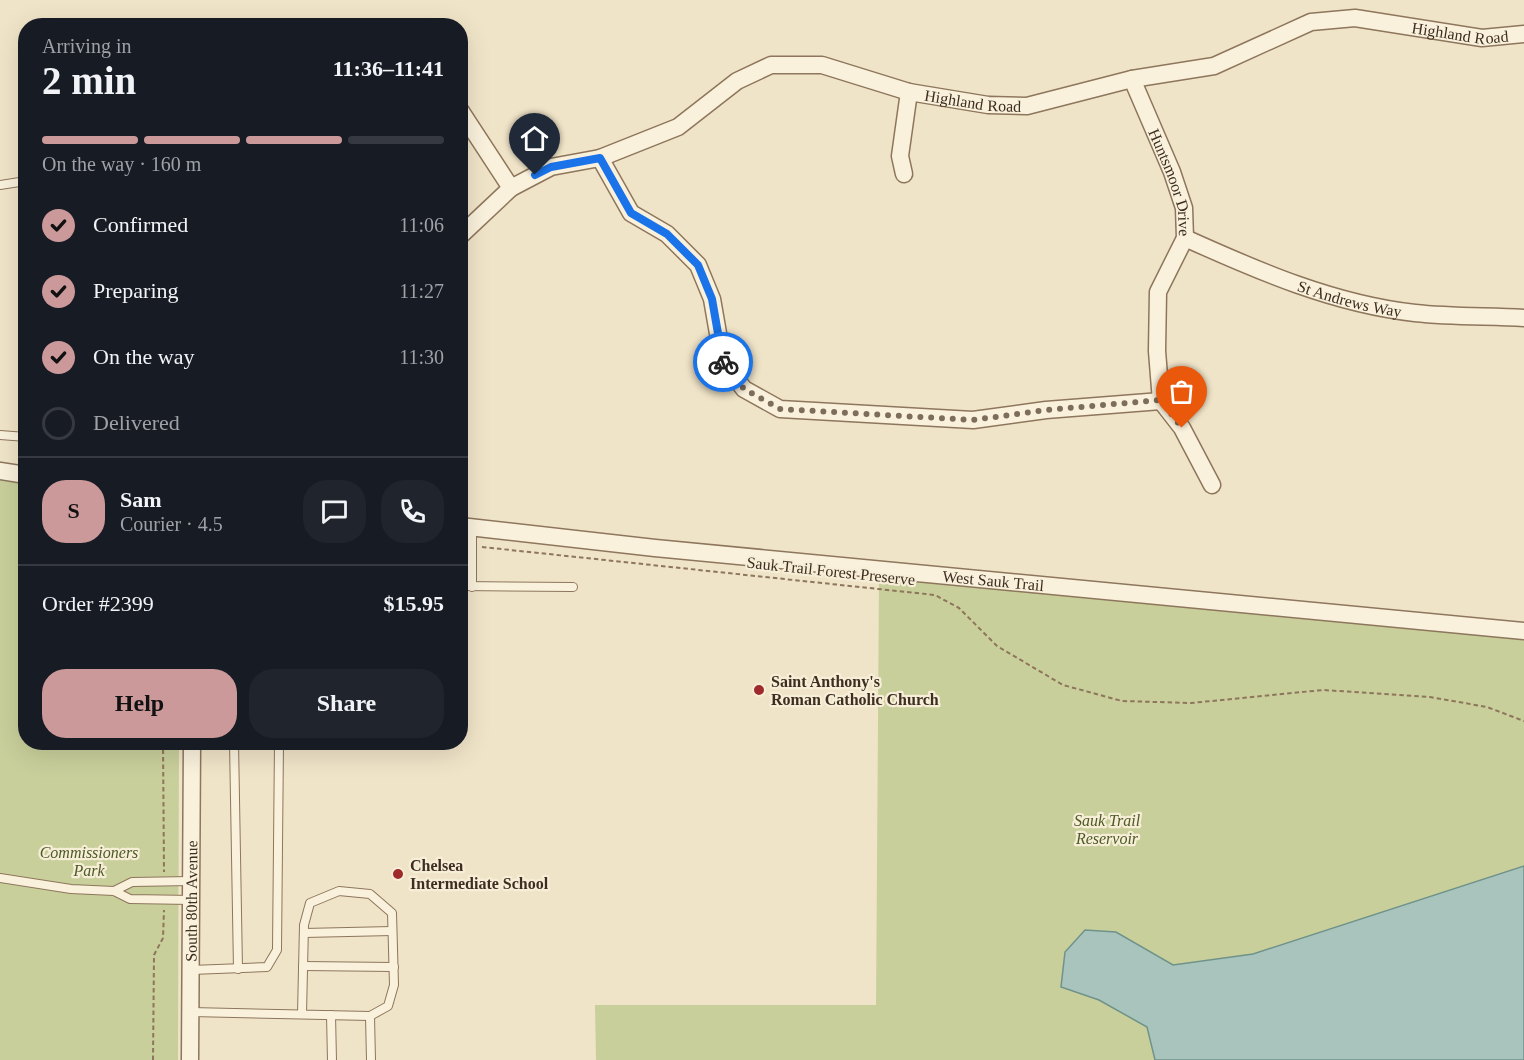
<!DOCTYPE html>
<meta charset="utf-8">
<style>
:root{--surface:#171b24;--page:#20242c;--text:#f1f3f6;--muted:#9ea1a6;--line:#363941;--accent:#cc999b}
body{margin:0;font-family:"Times New Roman",serif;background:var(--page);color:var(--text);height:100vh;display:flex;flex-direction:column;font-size:22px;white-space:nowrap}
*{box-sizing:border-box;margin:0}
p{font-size:20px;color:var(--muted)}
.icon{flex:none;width:33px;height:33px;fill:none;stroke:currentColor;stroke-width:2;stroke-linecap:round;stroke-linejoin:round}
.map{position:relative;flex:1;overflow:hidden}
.details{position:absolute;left:18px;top:18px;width:450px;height:732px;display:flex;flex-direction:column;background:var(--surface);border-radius:24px;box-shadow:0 6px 24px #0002}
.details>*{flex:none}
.pin{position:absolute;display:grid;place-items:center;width:51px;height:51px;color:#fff;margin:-62px -26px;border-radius:50% 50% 50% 0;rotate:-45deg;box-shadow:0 0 6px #0007}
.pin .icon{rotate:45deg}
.courier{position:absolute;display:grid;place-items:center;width:60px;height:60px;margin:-30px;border:4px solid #1a73e8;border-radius:50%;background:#fff;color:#222;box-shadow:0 2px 8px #0007}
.headline em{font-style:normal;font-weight:700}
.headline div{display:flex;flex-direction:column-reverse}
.headline{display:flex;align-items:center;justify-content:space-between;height:102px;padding:0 24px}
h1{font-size:39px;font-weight:700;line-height:45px}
.bar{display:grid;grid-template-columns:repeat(4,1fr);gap:9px 6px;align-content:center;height:72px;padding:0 24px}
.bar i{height:8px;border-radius:4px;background:var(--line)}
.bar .active{background:var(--accent)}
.bar p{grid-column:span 4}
.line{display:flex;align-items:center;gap:15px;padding:0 24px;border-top:2px solid var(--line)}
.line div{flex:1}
.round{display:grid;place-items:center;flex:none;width:63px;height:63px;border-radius:24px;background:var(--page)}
ol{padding:0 24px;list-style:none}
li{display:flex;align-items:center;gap:18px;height:66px}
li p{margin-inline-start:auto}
li .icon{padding:6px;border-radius:50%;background:var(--accent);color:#111;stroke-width:4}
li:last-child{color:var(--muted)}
li i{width:33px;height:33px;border:3px solid var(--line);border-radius:50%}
.cta{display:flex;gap:12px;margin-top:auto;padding:12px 24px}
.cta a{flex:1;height:69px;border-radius:24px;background:var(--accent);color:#111;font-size:24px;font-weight:700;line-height:69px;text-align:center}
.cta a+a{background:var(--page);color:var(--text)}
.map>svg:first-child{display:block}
</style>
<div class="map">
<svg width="1524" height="1060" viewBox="0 0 1524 1060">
<rect width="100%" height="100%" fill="#f0e4c8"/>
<g fill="#c9cf9b">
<polygon points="0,477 25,481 26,742 179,743 178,1060 0,1060"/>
<polygon points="879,577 1524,638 1524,1060 596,1060 595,1005 876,1005"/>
</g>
<polygon fill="#a9c4bc" stroke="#6f938a" stroke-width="1.5" points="1524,866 1524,1060 1155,1060 1147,1027 1099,1000 1061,987 1065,952 1085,930 1116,932 1173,965 1253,954"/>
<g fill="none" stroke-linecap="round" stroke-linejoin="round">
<defs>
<g id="service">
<polyline points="0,185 26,181"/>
<polyline points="0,435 26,437"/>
<polyline points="460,586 573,587"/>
<polyline points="472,587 472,527"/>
<polyline points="234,742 238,969"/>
<polyline points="0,878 71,889 114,891 130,899 192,900"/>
<polyline points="114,891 132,882 191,881"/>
<polyline points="304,933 392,931"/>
<polyline points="303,966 394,967"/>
<polyline points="191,970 267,967 277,950 279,742"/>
<polyline points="191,1012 370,1016 388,1006 394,985 392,913 370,894 339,891 310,903 304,925 302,1014"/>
<polyline points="331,1015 332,1060"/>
<polyline points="370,1016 371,1060"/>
</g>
<g id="minor">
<path id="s1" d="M1132 79 1172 172 1184 208 1185 238 1158 292 1157 351 1161 401 1182 428 1212 485"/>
<polyline points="460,110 511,188"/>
<polyline points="600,158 631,213 667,234 698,265 712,299 723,362 744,389 780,409 973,420 1046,410 1161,401"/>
<polyline points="904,174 900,156 909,92"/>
<path id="s2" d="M460 236 511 188 551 167 600 158 678 127 737 81 771 65H822L909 92 988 105 1027 106 1132 79 1214 66 1311 22 1355 18 1482 38 1524 34"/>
<path id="s3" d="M1185 238C1258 271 1334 304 1415 313 1451 317 1488 316 1524 318"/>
<polyline points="0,471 26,475"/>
<path id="s4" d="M460 526 655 548 1524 631"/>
<path id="s5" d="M190 1060 192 742"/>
</g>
</defs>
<use href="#service" stroke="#8d765c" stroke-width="10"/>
<use href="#minor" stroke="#8d765c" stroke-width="19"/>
<g stroke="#8d765c" stroke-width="2" stroke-dasharray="4.5 3" stroke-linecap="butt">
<polyline points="482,547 935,595 959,608 997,646 1063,685 1122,701 1191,703 1323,690 1430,697 1487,707 1524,721"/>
<polyline points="163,742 164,872"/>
<polyline points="153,1060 154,955 163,938 164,910"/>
</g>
<use href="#service" stroke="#faf1dc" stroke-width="8"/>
<use href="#minor" stroke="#faf1dc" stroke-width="16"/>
</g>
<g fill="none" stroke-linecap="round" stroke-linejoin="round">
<polyline stroke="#7c6e5b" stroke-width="6" stroke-dasharray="0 10.8" points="723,362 744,389 780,409 973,420 1046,410 1161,400 1182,428"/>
<polyline stroke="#1a73e8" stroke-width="8" points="535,175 551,167 600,158 631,213 667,234 698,265 712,299 723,362"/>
</g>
<g fill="#9e2a2b" stroke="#f7eed8" stroke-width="2">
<circle cx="759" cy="690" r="6"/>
<circle cx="398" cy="874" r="6"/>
</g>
<g text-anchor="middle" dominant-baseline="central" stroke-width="4.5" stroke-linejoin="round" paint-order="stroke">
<g font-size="16" fill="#3d2e20" stroke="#f7eed8">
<text stroke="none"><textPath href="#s2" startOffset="1071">Highland Road</textPath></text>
<text stroke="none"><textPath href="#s2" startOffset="568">Highland Road</textPath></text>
<text stroke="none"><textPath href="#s1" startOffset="111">Huntsmoor Drive</textPath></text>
<text stroke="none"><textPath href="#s3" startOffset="176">St Andrews Way</textPath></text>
<text transform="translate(831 571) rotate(6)">Sauk Trail Forest Preserve</text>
<text stroke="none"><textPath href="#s4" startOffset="536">West Sauk Trail</textPath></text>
<text stroke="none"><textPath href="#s5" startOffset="159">South 80th Avenue</textPath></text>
</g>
<g font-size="16" font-weight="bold" fill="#3d2e20" stroke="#f7eed8" text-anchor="start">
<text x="771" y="681">Saint Anthony's<tspan x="771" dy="18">Roman Catholic Church</tspan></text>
<text x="410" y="865">Chelsea<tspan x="410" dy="18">Intermediate School</tspan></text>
</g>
<g font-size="16" font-style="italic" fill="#4d5a26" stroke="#f7eed8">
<text x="1107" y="820">Sauk Trail<tspan x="1107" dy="18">Reservoir</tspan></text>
<text x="89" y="852">Commissioners<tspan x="89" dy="18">Park</tspan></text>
</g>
</g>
</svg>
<div class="pin" style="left:1182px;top:428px;background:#ea580c"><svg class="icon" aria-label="bag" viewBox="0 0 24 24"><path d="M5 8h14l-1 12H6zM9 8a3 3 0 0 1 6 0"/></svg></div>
<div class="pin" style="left:535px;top:175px;background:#1f2937"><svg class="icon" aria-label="home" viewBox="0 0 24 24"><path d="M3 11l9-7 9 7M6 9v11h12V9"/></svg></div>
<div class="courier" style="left:723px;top:362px"><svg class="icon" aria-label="bike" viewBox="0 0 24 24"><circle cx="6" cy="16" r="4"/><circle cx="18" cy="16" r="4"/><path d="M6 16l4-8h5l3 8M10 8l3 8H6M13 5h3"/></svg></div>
<section class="details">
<div class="headline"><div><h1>2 min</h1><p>Arriving in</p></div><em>11:36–11:41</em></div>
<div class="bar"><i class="active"></i><i class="active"></i><i class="active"></i><i></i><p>On the way · 160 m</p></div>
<ol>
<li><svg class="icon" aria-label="check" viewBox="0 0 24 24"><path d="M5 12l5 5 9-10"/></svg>Confirmed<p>11:06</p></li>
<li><svg class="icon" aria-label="check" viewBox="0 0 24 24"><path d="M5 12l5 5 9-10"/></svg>Preparing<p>11:27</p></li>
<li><svg class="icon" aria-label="check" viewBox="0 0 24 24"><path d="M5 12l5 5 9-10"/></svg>On the way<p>11:30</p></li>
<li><i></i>Delivered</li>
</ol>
<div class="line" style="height:108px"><b class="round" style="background:var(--accent);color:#111">S</b><div><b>Sam</b><p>Courier · 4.5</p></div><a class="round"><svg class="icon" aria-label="chat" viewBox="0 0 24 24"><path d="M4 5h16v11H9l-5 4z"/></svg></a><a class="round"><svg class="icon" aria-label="phone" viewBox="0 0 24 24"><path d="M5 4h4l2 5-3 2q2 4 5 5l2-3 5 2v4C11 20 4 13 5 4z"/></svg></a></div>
<div class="line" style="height:78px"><div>Order #2399</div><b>$15.95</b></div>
<div class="cta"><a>Help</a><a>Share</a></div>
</section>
</div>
